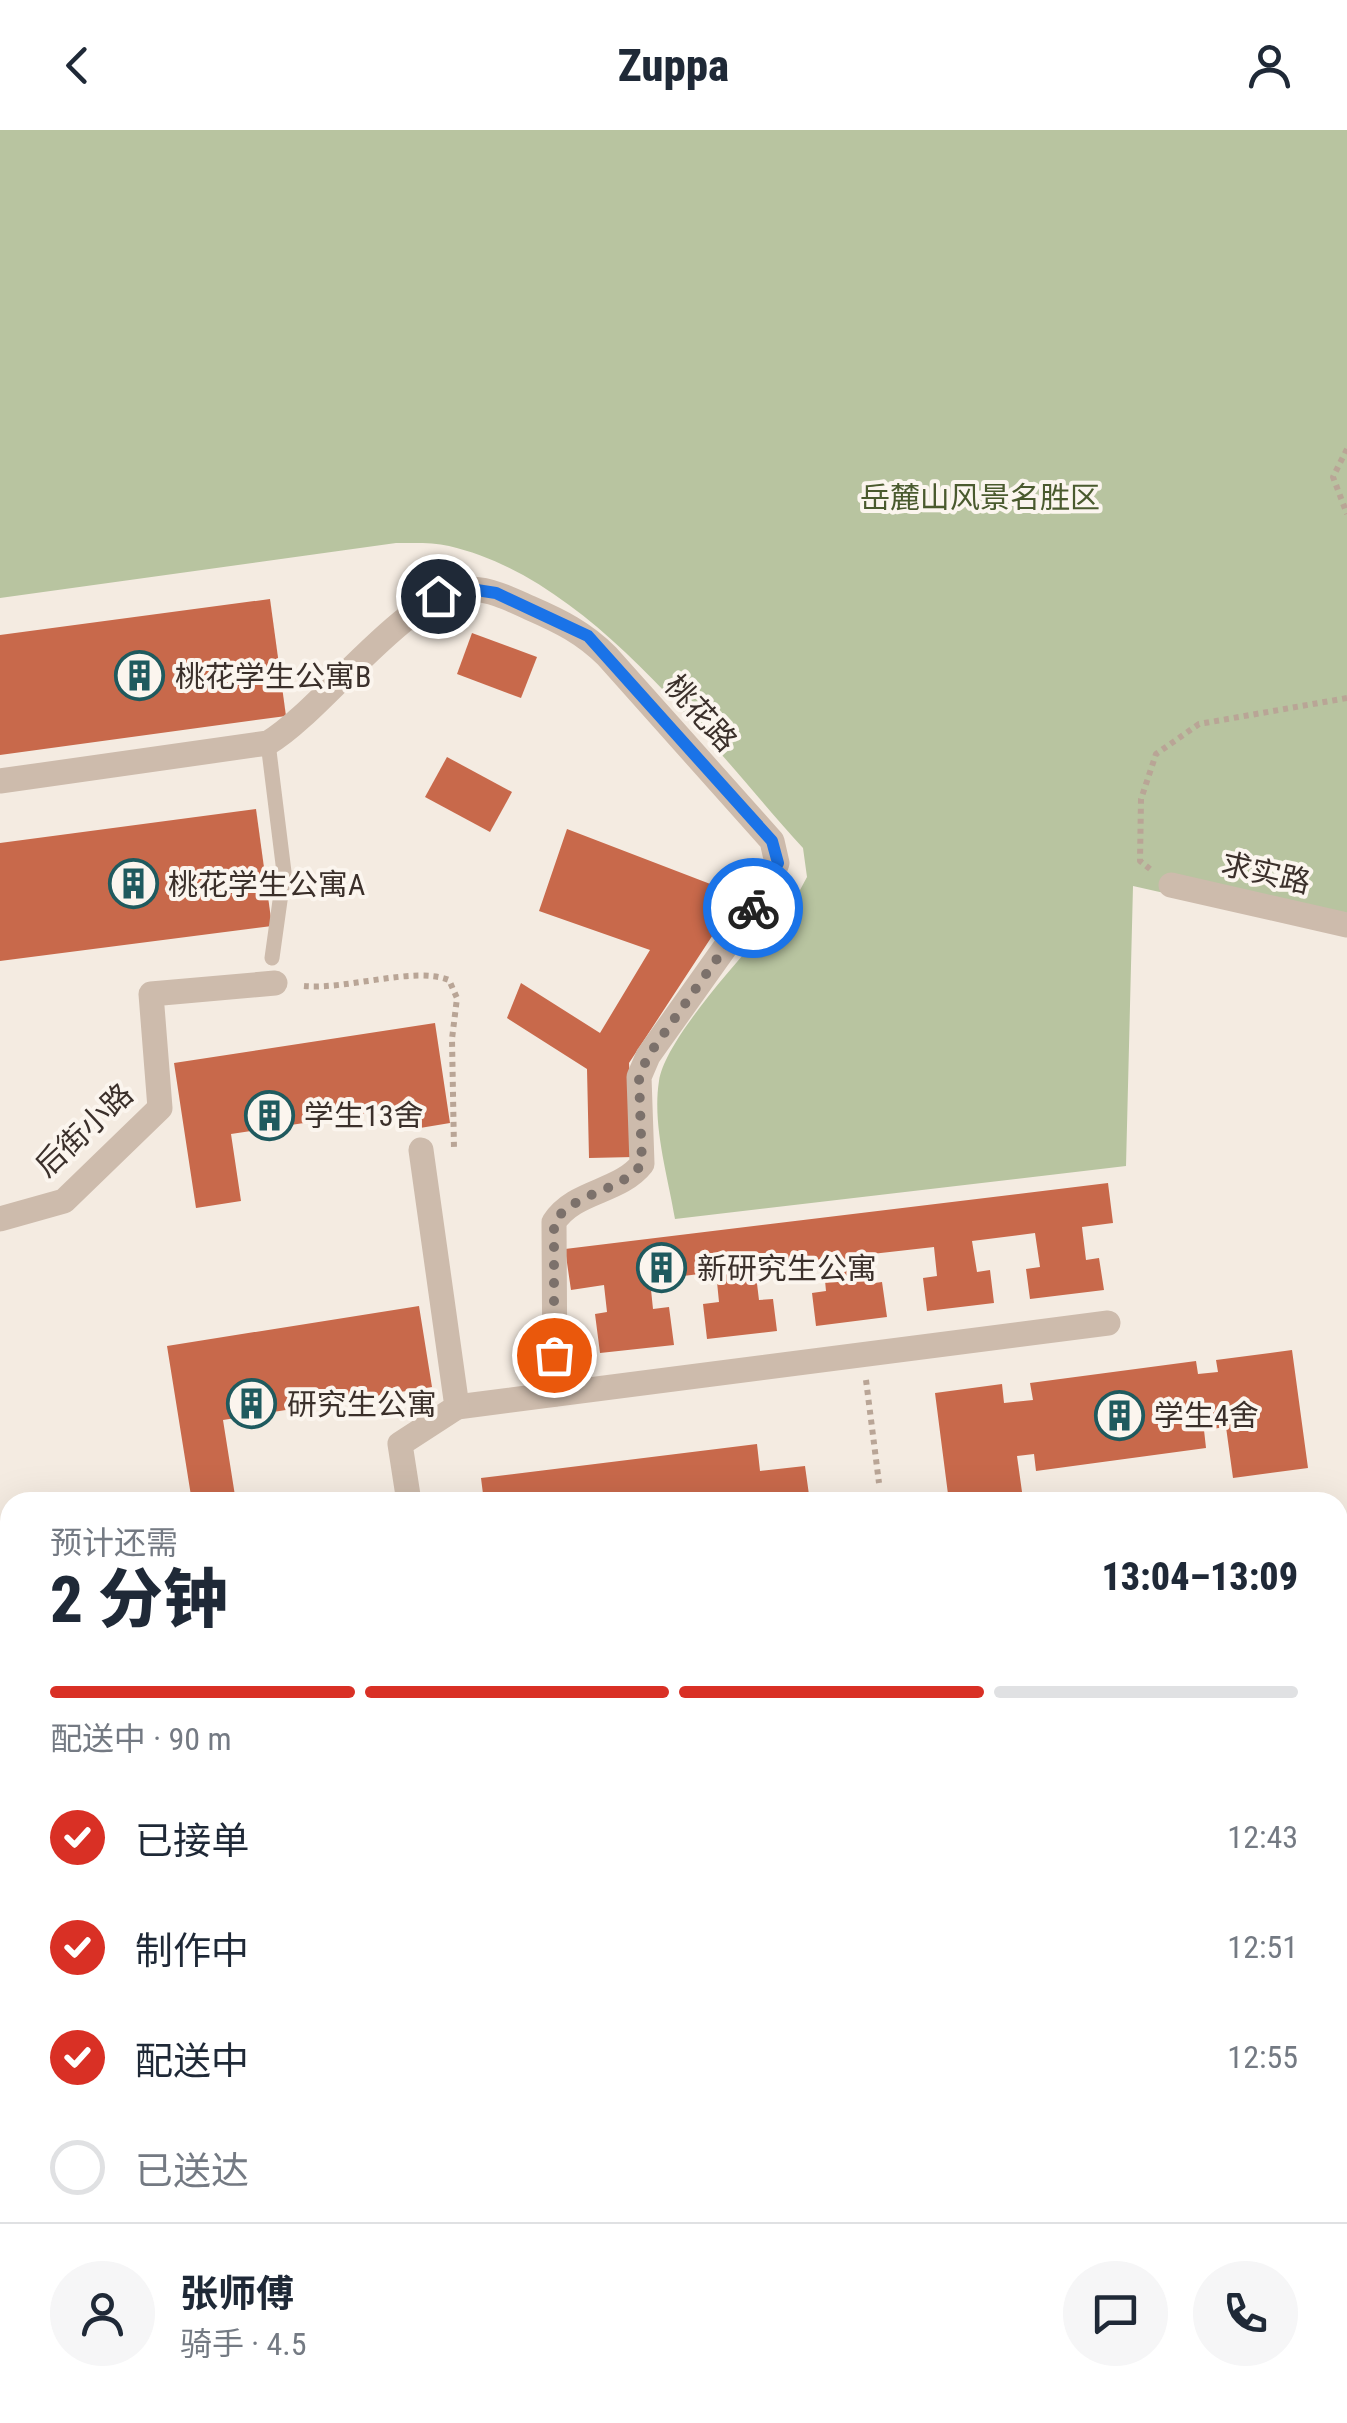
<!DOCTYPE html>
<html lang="zh">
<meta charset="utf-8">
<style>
:root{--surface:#fff;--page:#f6f6f7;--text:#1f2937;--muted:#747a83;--line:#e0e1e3;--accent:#d93025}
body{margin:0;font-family:"Roboto Condensed","Noto Sans SC",sans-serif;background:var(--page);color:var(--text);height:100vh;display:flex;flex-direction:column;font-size:38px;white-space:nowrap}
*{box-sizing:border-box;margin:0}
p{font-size:32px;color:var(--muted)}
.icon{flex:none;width:55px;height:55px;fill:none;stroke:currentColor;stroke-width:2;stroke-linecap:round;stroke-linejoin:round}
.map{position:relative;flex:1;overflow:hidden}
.side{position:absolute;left:0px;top:1362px;width:1348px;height:932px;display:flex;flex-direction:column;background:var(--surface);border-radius:30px 30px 0 0;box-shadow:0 10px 40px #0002}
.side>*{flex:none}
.pin{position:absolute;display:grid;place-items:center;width:85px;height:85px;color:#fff;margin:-42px;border:5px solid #fff;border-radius:50%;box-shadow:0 2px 10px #0007}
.courier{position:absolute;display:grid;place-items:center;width:100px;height:100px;margin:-50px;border:8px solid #1a73e8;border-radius:50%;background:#fff;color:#222;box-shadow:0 2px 12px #0007}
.head em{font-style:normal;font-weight:800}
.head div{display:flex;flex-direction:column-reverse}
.head{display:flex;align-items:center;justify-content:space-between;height:170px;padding:0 50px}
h1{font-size:65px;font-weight:800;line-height:75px}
.bar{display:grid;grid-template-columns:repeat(4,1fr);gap:15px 10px;align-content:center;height:120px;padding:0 50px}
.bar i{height:12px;border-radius:8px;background:var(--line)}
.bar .current{background:var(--accent)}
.bar p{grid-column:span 4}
.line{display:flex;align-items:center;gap:25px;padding:0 50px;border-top:2px solid var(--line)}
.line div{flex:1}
.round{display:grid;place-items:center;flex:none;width:105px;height:105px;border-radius:52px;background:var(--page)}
ol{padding:0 50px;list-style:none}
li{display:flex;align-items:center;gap:30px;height:110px}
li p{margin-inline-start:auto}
li .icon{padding:10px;border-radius:50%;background:var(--accent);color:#fff;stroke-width:4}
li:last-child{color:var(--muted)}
li i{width:55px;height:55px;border:5px solid var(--line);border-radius:50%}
header{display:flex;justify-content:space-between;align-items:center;height:130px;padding:0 50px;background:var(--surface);font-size:45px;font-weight:800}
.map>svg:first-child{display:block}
</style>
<header><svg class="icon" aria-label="back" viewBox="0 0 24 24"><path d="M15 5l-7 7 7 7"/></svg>Zuppa<svg class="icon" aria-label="person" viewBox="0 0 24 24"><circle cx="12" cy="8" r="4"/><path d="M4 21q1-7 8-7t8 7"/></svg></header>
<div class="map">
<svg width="1347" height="2293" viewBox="0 0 1347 2293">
<rect width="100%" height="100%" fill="#f4ebe1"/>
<g fill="#b8c4a0">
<path d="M0 0H1347V804L1133 756 1126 1036 675 1089C668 1046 652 995 659 951 666 903 766 801 800 760L807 747 803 718C708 614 592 449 449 416 433 412 413 413 396 413L0 468Z"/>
<polygon points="10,2241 10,2285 826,2285 827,2293 0,2293 0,2242"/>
</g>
<g fill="#c8694b">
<polygon points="270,469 286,586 0,625 0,505"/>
<polygon points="472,503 537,527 521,568 457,544"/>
<polygon points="447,627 512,662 490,702 425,667"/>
<polygon points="256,679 272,796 0,831 0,713"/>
<polygon points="567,699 739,765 629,933 634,1027 589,1028 587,939 507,888 521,853 600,903 650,820 539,781"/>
<polygon points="435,893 450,993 408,1000 404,978 231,1004 241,1071 196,1078 174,933"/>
<polygon points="1108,1053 1113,1093 1082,1097 1086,1130 1099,1128 1104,1160 1030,1169 1026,1139 1040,1137 1035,1103 972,1111 977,1142 990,1140 994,1173 927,1181 923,1148 937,1146 934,1117 863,1125 867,1154 882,1152 887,1187 816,1196 812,1163 826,1161 823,1129 755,1137 759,1170 773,1169 777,1201 707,1209 703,1174 719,1172 716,1142 650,1150 653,1179 669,1177 674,1215 600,1223 595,1184 607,1182 604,1155 571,1160 565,1119"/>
<polygon points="419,1176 432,1257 223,1290 236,1372 192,1372 167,1216"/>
<polygon points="1292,1220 1308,1338 1233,1348 1226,1297 1204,1300 1206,1318 1036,1341 1034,1324 1017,1326 1023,1369 949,1372 935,1263 1002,1254 1004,1273 1033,1270 1030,1253 1196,1231 1198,1244 1218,1242 1216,1230"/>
<polygon points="757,1314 760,1341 805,1336 810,1372 484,1372 481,1348"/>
<polygon points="1347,1443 1347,1846 1338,1847 1338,1444"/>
<polygon points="10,1471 10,1521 0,1522 0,1472"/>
<polygon points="10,1675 10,1735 0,1736 0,1677"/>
<polygon points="10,1891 10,1980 0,1981 0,1892"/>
<polygon points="1347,1944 1347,2069 1338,2068 1338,1945"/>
<polygon points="10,2087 10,2180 0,2182 0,2089"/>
<polygon points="1347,2252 1347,2293 1039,2293 1038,2285 1338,2285 1338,2255"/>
<polygon points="847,2285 933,2285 934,2293 848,2293"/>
</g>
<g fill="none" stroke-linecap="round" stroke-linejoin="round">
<g stroke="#b9a596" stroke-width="6" stroke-dasharray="5 5" stroke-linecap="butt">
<polyline points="1347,319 1333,347 1347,384"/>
<polyline points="1150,739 1140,731 1141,669 1156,624 1199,594 1347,568"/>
<path d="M304 856C347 860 414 836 449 850L457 868 452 909 454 1019"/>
<polyline points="866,1250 879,1353"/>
</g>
<g stroke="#cdbbac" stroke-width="15">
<polyline points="268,613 284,742 272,828"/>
<polyline points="1338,1865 1347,1864"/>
</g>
<g stroke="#cdbbac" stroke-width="25">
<path d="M0 651 268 613C324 580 409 457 472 459 493 460 512 470 530 478 560 491 584 503 607 526L772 711 777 733 768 757 648 926 639 947 642 1034C619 1063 575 1060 554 1092L555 1264"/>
<polyline points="1171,755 1347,795"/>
<polyline points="0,1089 64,1071 160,978 151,864 275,853"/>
<polyline points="457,1277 1108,1193"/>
<polyline points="409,1372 400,1314 457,1277 421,1020"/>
<polyline points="1338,1402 1347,1400"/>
<polyline points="0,1803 10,1802"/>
<polyline points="1338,2149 1347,2148"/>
<polyline points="981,2285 982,2293"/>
</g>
</g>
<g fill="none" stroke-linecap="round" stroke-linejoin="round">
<path stroke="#7c716b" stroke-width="10" stroke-dasharray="0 18" d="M554 1225V1092C576 1061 619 1063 642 1034L639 947 648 926 753 778"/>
<polyline stroke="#1a73e8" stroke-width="12" points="438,466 470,459 496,463 588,506 772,711 778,733 753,778"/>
</g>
<defs>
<symbol id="building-ring" viewBox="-11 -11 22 22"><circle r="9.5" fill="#fbf5ee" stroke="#1f5a5e" stroke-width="1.5"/><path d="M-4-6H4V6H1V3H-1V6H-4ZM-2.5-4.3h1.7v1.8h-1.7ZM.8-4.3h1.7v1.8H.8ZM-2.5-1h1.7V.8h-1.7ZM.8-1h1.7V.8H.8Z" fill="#1f5a5e"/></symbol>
</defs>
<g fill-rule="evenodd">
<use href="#building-ring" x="112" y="518" width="55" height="55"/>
<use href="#building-ring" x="106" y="726" width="55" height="55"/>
<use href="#building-ring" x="242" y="958" width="55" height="55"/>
<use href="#building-ring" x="634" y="1110" width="55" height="55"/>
<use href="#building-ring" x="224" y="1246" width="55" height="55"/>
<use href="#building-ring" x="1092" y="1258" width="55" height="55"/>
</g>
<g text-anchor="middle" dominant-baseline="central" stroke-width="8" stroke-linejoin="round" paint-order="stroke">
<g font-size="30" fill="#4a5a2e" stroke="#fbf5ee">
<text x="980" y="367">岳麓山风景名胜区</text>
</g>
<g font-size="30" fill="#3b302b" stroke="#fbf5ee" text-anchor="start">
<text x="175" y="546">桃花学生公寓B</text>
<text x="168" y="754">桃花学生公寓A</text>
<text x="304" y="985">学生13舍</text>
<text x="697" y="1138">新研究生公寓</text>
<text x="287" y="1274">研究生公寓</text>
<text x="1154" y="1285">学生4舍</text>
</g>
<g font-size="30" fill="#3b302b" stroke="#fbf5ee">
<text transform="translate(701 583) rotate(48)">桃花路</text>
<text transform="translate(1266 743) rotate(13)">求实路</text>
<text transform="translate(84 1000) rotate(-43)">后街小路</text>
</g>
</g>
</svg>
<div class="pin" style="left:554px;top:1225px;background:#ea580c"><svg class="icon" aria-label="bag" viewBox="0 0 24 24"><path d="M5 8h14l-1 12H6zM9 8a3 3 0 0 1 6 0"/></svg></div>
<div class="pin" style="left:438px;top:466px;background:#1f2937"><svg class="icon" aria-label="home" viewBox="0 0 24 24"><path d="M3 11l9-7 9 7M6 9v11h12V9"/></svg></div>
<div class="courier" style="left:753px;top:778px"><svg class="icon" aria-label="bike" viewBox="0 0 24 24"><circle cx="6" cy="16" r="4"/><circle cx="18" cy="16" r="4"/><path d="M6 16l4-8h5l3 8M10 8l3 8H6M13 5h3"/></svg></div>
<section class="side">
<div class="head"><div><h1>2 分钟</h1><p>预计还需</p></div><em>13:04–13:09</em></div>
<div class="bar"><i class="current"></i><i class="current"></i><i class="current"></i><i></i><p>配送中 · 90 m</p></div>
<ol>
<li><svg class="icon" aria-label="check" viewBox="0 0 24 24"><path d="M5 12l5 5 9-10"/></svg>已接单<p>12:43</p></li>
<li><svg class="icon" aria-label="check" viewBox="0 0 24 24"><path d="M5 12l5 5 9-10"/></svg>制作中<p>12:51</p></li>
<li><svg class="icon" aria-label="check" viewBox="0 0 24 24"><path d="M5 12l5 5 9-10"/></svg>配送中<p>12:55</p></li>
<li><i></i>已送达</li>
</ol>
<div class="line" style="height:180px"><a class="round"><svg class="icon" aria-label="person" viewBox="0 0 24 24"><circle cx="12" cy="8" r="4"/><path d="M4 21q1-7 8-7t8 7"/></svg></a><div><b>张师傅</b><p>骑手 · 4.5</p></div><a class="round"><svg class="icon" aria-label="chat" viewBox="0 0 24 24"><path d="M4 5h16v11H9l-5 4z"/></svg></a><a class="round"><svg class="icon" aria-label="phone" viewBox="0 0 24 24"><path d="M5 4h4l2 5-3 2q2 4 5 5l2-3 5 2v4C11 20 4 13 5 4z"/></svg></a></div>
</section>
</div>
